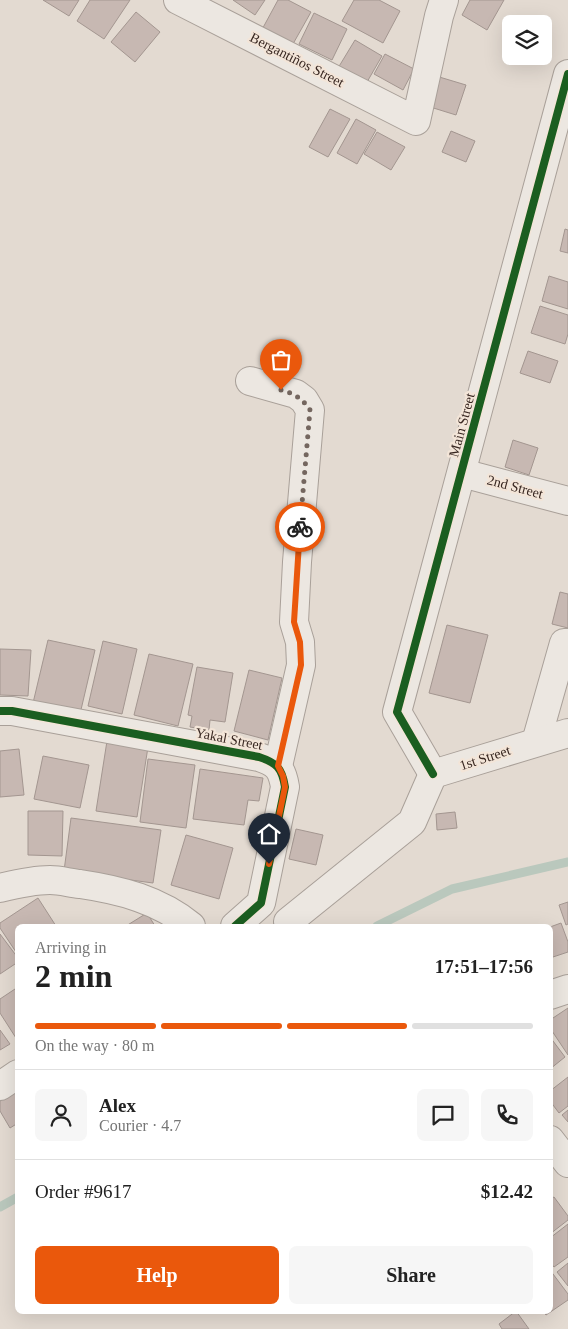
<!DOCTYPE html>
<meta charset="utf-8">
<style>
:root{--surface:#fff;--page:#f6f6f6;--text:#222;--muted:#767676;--line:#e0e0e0;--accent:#ea580c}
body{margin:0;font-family:"Times New Roman",serif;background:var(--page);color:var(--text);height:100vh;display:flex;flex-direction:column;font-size:19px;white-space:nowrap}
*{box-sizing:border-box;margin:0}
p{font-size:16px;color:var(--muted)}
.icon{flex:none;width:28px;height:28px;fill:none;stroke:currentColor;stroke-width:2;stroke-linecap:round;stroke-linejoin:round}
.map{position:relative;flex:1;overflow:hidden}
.details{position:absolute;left:15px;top:924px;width:538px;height:390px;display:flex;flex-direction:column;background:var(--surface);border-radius:8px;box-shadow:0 5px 20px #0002}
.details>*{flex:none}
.buttons{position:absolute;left:502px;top:15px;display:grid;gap:10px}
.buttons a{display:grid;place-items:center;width:50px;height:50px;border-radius:8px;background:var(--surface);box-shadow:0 5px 20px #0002;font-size:25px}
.pin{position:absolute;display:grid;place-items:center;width:42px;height:42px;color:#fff;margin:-51px -21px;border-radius:50% 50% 50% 0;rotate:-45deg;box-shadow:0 0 5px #0007}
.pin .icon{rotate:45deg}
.courier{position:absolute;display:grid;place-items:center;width:50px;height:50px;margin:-25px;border:4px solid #ea580c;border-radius:50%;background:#fff;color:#222;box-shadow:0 1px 6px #0007}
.head em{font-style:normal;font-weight:800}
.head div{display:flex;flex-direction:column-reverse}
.head{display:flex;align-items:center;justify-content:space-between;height:85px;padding:0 20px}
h1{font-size:32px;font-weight:800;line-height:38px}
.bar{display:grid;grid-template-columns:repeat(4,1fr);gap:8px 5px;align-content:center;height:60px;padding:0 20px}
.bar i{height:6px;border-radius:4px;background:var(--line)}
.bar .on{background:var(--accent)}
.bar p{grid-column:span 4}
.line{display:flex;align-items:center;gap:12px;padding:0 20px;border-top:1px solid var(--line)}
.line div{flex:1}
.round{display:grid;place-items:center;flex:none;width:52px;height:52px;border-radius:8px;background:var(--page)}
.cta{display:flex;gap:10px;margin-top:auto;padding:10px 20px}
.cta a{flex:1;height:58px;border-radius:8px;background:var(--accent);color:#fff;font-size:20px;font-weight:800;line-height:58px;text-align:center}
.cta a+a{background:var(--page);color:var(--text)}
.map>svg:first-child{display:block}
</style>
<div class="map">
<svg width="568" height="1329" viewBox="0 0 568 1329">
<rect width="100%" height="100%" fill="#e3dad1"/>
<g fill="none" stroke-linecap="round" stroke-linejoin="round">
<g stroke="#bac8bd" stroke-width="9">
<polyline points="377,926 452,889 568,862"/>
<polyline points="0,1207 18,1197"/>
</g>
</g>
<g fill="#c7b8b2" stroke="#a39690">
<polygon points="43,0 79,0 69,16"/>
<polygon points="90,0 130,0 104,39 77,21"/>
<polygon points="233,0 265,0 255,15"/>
<polygon points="278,0 288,0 311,12 289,51 259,35"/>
<polygon points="354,0 379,0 400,11 383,43 342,21"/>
<polygon points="470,0 504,0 487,30 462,15"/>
<polygon points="136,12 160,32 135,62 111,42"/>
<polygon points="314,13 347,29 332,60 299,44"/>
<polygon points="355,40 382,56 363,89 335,73"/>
<polygon points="385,54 414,69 403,90 374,74"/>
<polygon points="436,76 466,85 456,115 427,106"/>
<polygon points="330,109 350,119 328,157 309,147"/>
<polygon points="356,119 376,130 357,164 337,153"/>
<polygon points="451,131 475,141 466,162 442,152"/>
<polygon points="377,132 405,147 391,170 364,154"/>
<polygon points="565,229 568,230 568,253 560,251"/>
<polygon points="549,276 568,282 568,309 542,301"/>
<polygon points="540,306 568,315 568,334 565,344 531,333"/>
<polygon points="528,351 558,361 550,383 520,373"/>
<polygon points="513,440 538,448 529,475 505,467"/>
<polygon points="560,592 568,594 568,628 552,624"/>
<polygon points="447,625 488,635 470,703 429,693"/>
<polygon points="48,640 95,650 80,714 33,703"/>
<polygon points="103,641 137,649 122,714 88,706"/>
<polygon points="0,649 31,650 28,696 0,695"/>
<polygon points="149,654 193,664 178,726 134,715"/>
<polygon points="197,667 233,673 225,722 210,720 209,730 190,727 192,716 188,715"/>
<polygon points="249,670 282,678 268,740 234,731"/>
<polygon points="107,741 148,747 137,817 96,811"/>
<polygon points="19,749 24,795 0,797 0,751"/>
<polygon points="43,756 89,765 80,808 34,799"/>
<polygon points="148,759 195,765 186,828 140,822"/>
<polygon points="200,769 263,778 259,801 248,800 244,825 193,819"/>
<polygon points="28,811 63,811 62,856 28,855"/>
<polygon points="455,812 457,828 437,830 436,814"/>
<polygon points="71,818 161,830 153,883 64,871"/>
<polygon points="296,829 323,835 316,865 289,859"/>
<polygon points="186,835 233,848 219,899 171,885"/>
<polygon points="38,898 56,926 18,926 18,955 0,928 0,923"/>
<polygon points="568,902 568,924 566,925 559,905"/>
<polygon points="147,913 155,926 126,926"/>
<polygon points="561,923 568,942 568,952 550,958 550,927"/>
<polygon points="0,934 18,958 18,962 0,974"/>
<polygon points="18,987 18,1037 16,1038 0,1013 0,999"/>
<polygon points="568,1008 568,1055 550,1028 550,1020"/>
<polygon points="0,1030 10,1044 0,1050"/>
<polygon points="550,1037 565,1057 550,1069"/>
<polygon points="568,1077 568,1106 559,1113 550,1101 550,1091"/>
<polygon points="18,1090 18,1123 10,1128 0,1111 0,1101"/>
<polygon points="568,1110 568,1122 562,1115"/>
<polygon points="554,1197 568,1216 568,1220 550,1234 550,1199"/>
<polygon points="568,1224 568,1257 554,1267 550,1262 550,1238"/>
<polygon points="568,1263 568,1286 557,1272"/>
<polygon points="550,1270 568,1294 568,1300 546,1315 543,1311 550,1311"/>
<polygon points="516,1311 529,1329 502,1329 499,1324"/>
</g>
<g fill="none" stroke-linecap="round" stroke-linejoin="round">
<defs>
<g id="minor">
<polyline points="178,0 416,121 439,16 444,0"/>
<polyline points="250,381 296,394 304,400 310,410 297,562 294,622 300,642 301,665 278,766"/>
<polyline points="462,473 568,501"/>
<path d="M0 711H12L259 757C277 763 282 768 285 787L261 903 235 926"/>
<polyline points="536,742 564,643 568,643"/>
<polyline points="433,774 397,712 568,74"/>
<polyline points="433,774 568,733"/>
<path d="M0 888C16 884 33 880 50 880 60 880 70 883 80 884 121 890 159 900 191 926"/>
<polyline points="288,922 412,822 433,774"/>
<polyline points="550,995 568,989"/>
<polyline points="0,1086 18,1074"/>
<polyline points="550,1140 568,1163"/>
</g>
</defs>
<use href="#minor" stroke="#a9a099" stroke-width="30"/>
<use href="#minor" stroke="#ece7e1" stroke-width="28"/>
<defs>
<g id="cycleway">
<path d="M0 711H12L259 757C277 763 282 768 285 787L261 903 235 926"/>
<polyline points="433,774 397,712 568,74"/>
</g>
</defs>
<use href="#cycleway" stroke="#f3e5d8" stroke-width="11"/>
<use href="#cycleway" stroke="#1b5e20" stroke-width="8"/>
</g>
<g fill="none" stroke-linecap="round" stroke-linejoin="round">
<path stroke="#74665f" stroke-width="5" stroke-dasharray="0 9" d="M281 390C295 394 302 398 310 410L300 527"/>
<polyline stroke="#ea580c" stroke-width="6" points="269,864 285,787 283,776 278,766 301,665 300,642 294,622 300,527"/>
</g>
<g text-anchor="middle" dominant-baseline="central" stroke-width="4.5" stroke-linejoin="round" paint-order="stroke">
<g font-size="14" fill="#382721" stroke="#f3e5d8">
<text transform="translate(297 60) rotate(27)">Bergantiños Street</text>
<text transform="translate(462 425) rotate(-75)">Main Street</text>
<text transform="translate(515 487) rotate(15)">2nd Street</text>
<text transform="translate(229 739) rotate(11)">Yakal Street</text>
<text transform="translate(485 758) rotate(-18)">1st Street</text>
</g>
</g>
</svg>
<div class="buttons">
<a><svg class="icon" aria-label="layers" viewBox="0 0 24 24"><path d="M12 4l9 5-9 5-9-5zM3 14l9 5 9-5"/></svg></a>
</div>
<div class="pin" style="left:281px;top:390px;background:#ea580c"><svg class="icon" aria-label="bag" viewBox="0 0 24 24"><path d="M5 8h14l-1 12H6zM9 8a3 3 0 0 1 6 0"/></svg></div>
<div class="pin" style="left:269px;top:864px;background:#1f2937"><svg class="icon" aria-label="home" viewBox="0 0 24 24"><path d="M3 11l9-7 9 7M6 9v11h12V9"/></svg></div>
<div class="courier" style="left:300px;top:527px"><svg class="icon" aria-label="bike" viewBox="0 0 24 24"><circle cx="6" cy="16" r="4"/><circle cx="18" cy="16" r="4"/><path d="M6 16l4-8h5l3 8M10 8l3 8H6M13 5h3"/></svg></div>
<section class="details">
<div class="head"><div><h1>2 min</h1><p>Arriving in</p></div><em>17:51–17:56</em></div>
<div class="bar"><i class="on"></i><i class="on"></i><i class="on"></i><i></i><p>On the way · 80 m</p></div>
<div class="line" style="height:90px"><a class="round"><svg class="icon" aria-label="person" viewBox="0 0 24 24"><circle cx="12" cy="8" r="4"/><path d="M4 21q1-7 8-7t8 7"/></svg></a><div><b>Alex</b><p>Courier · 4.7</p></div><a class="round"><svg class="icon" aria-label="chat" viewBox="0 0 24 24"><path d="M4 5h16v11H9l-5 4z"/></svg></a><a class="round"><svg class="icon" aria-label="phone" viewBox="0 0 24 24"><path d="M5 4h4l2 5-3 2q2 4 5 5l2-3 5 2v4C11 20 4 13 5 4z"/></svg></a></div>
<div class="line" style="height:65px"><div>Order #9617</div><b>$12.42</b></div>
<div class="cta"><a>Help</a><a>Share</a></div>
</section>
</div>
